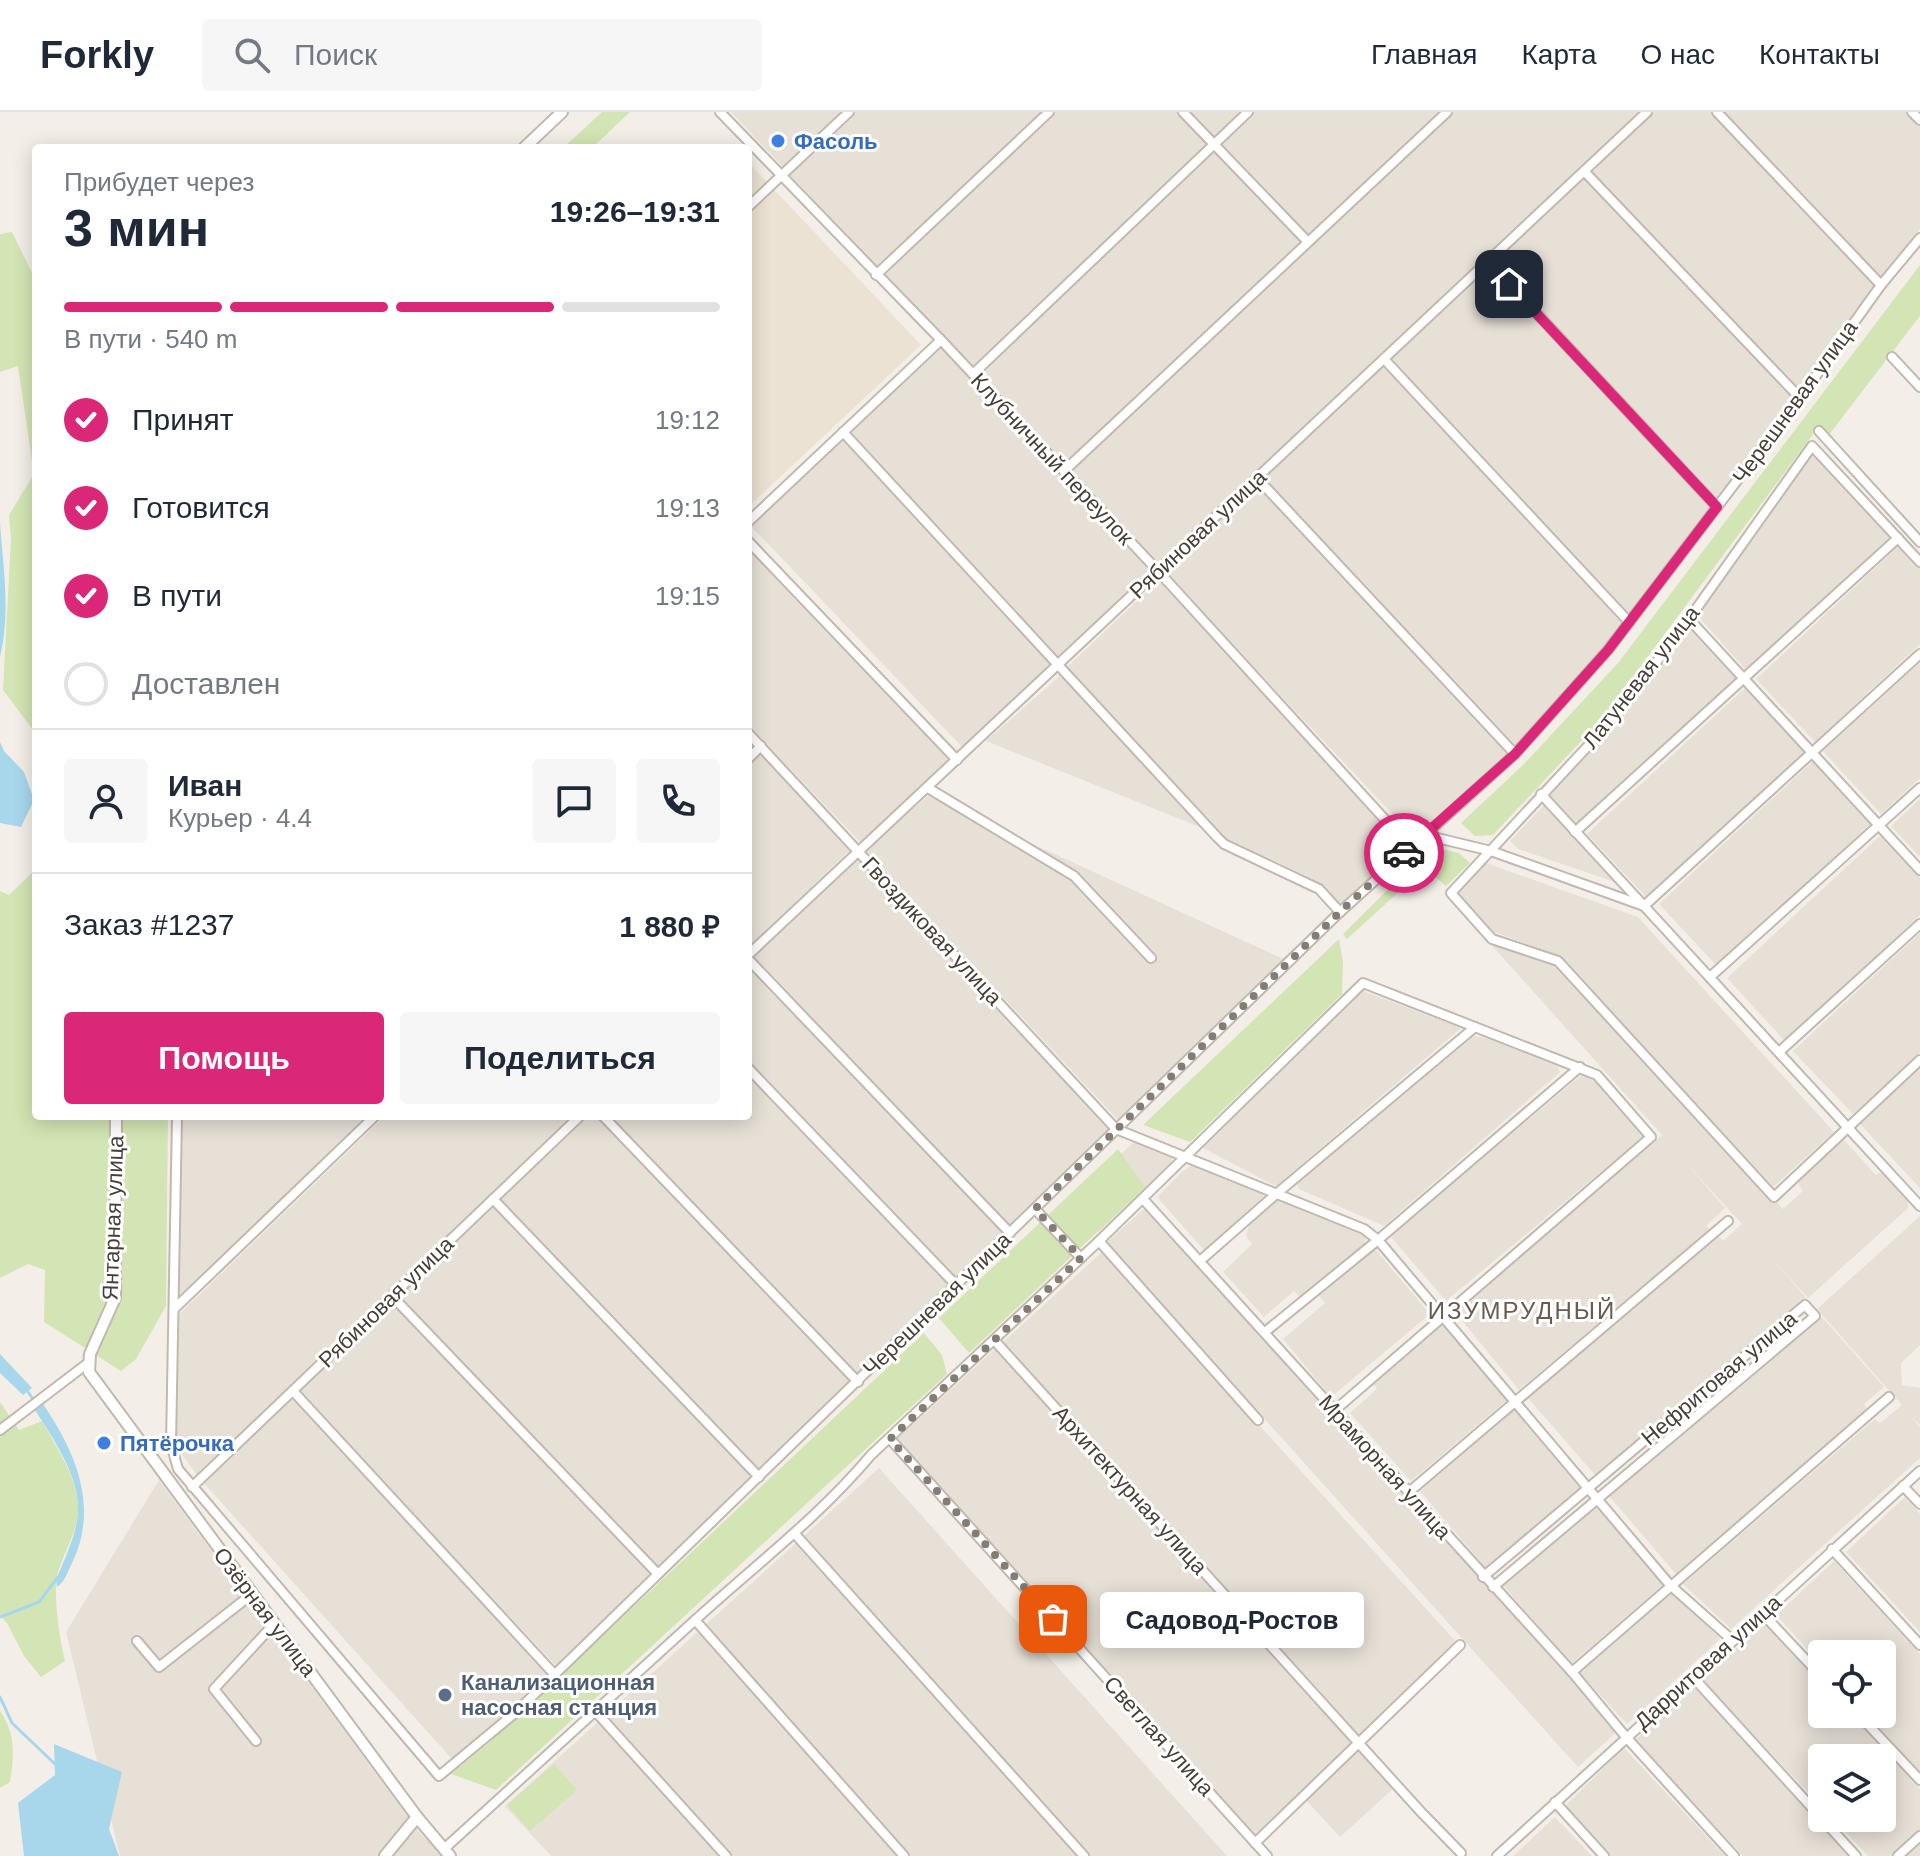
<!DOCTYPE html>
<html lang="ru">
<meta charset="utf-8">
<style>
:root{--surface:#fff;--page:#f6f6f7;--text:#1f2937;--muted:#747a83;--line:#e0e1e3;--accent:#db2777}
body{margin:0;font-family:Arial,sans-serif;background:var(--page);color:var(--text);height:100vh;display:flex;flex-direction:column;font-size:30px;white-space:nowrap}
*{box-sizing:border-box;margin:0}
p{font-size:26px;color:var(--muted)}
.icon{flex:none;width:44px;height:44px;fill:none;stroke:currentColor;stroke-width:2;stroke-linecap:round;stroke-linejoin:round}
.map{position:relative;flex:1;overflow:hidden}
.side{position:absolute;left:32px;top:32px;width:720px;height:976px;display:flex;flex-direction:column;background:var(--surface);border-radius:8px;box-shadow:0 4px 20px #0003}
.side>*{flex:none}
.controls{position:absolute;left:1808px;top:1528px;display:grid;gap:16px}
.controls a{display:grid;place-items:center;width:88px;height:88px;border-radius:8px;background:var(--surface);box-shadow:0 4px 20px #0003;font-size:40px}
.pin{position:absolute;display:grid;place-items:center;width:68px;height:68px;color:#fff;margin:-34px;border-radius:16px;box-shadow:0 4px 12px #0006}
.courier{position:absolute;display:grid;place-items:center;width:80px;height:80px;margin:-40px;border:6px solid #db2777;border-radius:50%;background:#fff;color:#222;box-shadow:0 2px 10px #0007}
.bubble{position:absolute;height:56px;border-radius:8px;background:var(--surface);box-shadow:0 4px 20px #0003;font-size:26px;font-weight:800;line-height:56px;text-align:center}
.summary em{font-style:normal;font-weight:800}
.summary div{display:flex;flex-direction:column-reverse}
.summary{display:flex;align-items:center;justify-content:space-between;height:136px;padding:0 32px}
h1{font-size:52px;font-weight:800;line-height:60px}
.bar{display:grid;grid-template-columns:repeat(4,1fr);gap:12px 8px;align-content:center;height:96px;padding:0 32px}
.bar i{height:10px;border-radius:6px;background:var(--line)}
.bar .active{background:var(--accent)}
.bar p{grid-column:span 4}
.line{display:flex;align-items:center;gap:20px;padding:0 32px;border-top:2px solid var(--line)}
.line div{flex:1}
.round{display:grid;place-items:center;flex:none;width:84px;height:84px;border-radius:8px;background:var(--page)}
ol{padding:0 32px;list-style:none}
li{display:flex;align-items:center;gap:24px;height:88px}
li p{margin-inline-start:auto}
li .icon{padding:8px;border-radius:50%;background:var(--accent);color:#fff;stroke-width:4}
li:last-child{color:var(--muted)}
li i{width:44px;height:44px;border:4px solid var(--line);border-radius:50%}
.button{display:flex;gap:16px;margin-top:auto;padding:16px 32px}
.button a{flex:1;height:92px;border-radius:8px;background:var(--accent);color:#fff;font-size:32px;font-weight:800;line-height:92px;text-align:center}
.button a+a{background:var(--page);color:var(--text)}
header{display:flex;align-items:center;gap:48px;box-sizing:border-box;height:112px;padding:0 40px;background:var(--surface);border-bottom:2px solid var(--line)}
header strong{font-size:38px}
nav{display:flex;gap:44px;margin-inline-start:auto;font-size:28px}
.search{width:560px;height:72px;background:var(--page);display:flex;align-items:center;gap:20px;box-sizing:border-box;padding:0 28px;border-radius:8px;color:var(--muted);font-size:30px}
.map>svg:first-child{display:block}
</style>
<header>
<strong>Forkly</strong>
<div class="search"><svg class="icon" aria-label="search" viewBox="0 0 24 24"><circle cx="10" cy="10" r="6"/><path d="M15 15l6 6"/></svg>Поиск</div>
<nav><a>Главная</a><a>Карта</a><a>О нас</a><a>Контакты</a></nav>
</header>
<div class="map">
<svg width="1920" height="1744" viewBox="0 0 1920 1744">
<rect width="100%" height="100%" fill="#f3efe8"/>
<g fill="#e7e0d7">
<polygon points="731,0 842,0 783,55"/>
<polygon points="855,0 1043,0 878,156 789,62"/>
<polygon points="1054,0 1177,0 1208,33 974,256 885,163"/>
<polygon points="1185,0 1244,0 1212,29"/>
<polygon points="1253,0 1441,0 1307,125 1218,32"/>
<polygon points="1451,0 1643,0 1160,454 1071,360"/>
<polygon points="1654,0 1712,0 1874,173 1798,280 1591,60"/>
<polygon points="1722,0 1907,0 1920,14 1920,117 1880,168"/>
<polygon points="1214,38 1301,129 1065,353 978,261"/>
<polygon points="1585,65 1794,285 1716,389 1493,151"/>
<polygon points="1488,156 1710,396 1628,503 1391,247"/>
<polygon points="941,233 1154,463 1060,549 850,321"/>
<polygon points="1384,253 1624,511 1516,635 1262,368"/>
<polygon points="843,327 1055,553 964,637 750,413"/>
<polygon points="1821,342 1893,422 1746,558 1698,504 1811,343"/>
<polygon points="1257,373 1511,642 1416,727 1165,461"/>
<polygon points="748,425 956,644 860,730 748,613"/>
<polygon points="1900,433 1920,454 1920,532 1815,630 1756,567"/>
<polygon points="1159,468 1402,734 1339,794 1311,766 1224,725 1067,555"/>
<polygon points="1691,517 1737,566 1579,714 1550,684 1612,616"/>
<polygon points="1920,550 1920,666 1881,702 1823,639"/>
<polygon points="1061,563 1207,718 986,629"/>
<polygon points="1746,575 1805,639 1647,786 1587,722"/>
<polygon points="762,640 851,737 748,836 748,653"/>
<polygon points="1814,648 1872,710 1717,854 1659,792"/>
<polygon points="928,684 1288,849 1118,1008 865,738"/>
<polygon points="1920,687 1920,745 1891,714"/>
<polygon points="1545,692 1615,768 1615,770 1518,737 1510,729"/>
<polygon points="1882,722 1920,763 1920,803 1785,929 1727,866"/>
<polygon points="858,748 1109,1017 1010,1113 754,845"/>
<polygon points="1486,751 1638,805 1834,1020 1773,1075 1558,843 1494,820 1458,780"/>
<polygon points="1920,821 1920,940 1853,1002 1793,939"/>
<polygon points="1487,828 1553,850 1783,1097 1803,1079 1799,1073 1799,1067 1843,1027 1876,1063 1881,1060 1908,1089 1908,1096 1808,1186 1774,1149 1807,1187 1596,1364 1528,1286 1718,1124 1723,1129 1742,1112 1685,1050 1725,1096 1707,1113 1709,1118 1519,1278 1455,1200 1662,1023"/>
<polygon points="748,851 1006,1122 955,1170 748,952"/>
<polygon points="1363,879 1461,916 1276,1074 1203,1036"/>
<polygon points="1474,924 1486,926 1557,954 1560,960 1384,1114 1299,1077 1297,1072"/>
<polygon points="1920,956 1920,1076 1860,1012"/>
<polygon points="1584,961 1598,968 1645,1023 1446,1189 1390,1124"/>
<polygon points="748,962 951,1175 858,1265 608,1004 748,1004"/>
<polygon points="176,1004 373,1004 174,1196"/>
<polygon points="385,1004 573,1004 198,1365 176,1334 174,1207"/>
<polygon points="587,1004 598,1004 852,1271 759,1359 499,1087"/>
<polygon points="1136,1028 1168,1041 1172,1046 1171,1053 1098,1121 1119,1044"/>
<polygon points="1199,1053 1262,1080 1263,1085 1204,1138 1157,1085 1182,1060 1190,1054"/>
<polygon points="1275,1088 1286,1088 1366,1125 1364,1132 1300,1185 1294,1179 1264,1205 1223,1160 1252,1132 1246,1124 1249,1112"/>
<polygon points="495,1094 754,1367 659,1458 400,1184"/>
<polygon points="1147,1094 1619,1618 1578,1655 1106,1131"/>
<polygon points="1920,1104 1920,1233 1901,1251 1902,1273 1920,1276 1920,1313 1908,1301 1920,1315 1920,1346 1731,1517 1683,1472 1875,1307 1880,1311 1902,1293 1817,1197"/>
<polygon points="1375,1137 1430,1202 1331,1285 1283,1227 1325,1191 1319,1184"/>
<polygon points="1102,1140 1458,1532 1361,1626 1002,1231"/>
<polygon points="393,1191 654,1463 556,1554 298,1278"/>
<polygon points="1822,1205 1884,1275 1864,1292 1867,1297 1676,1462 1609,1384"/>
<polygon points="1442,1210 1507,1288 1411,1369 1350,1301 1377,1277 1372,1270"/>
<polygon points="996,1236 1356,1631 1255,1722 896,1328"/>
<polygon points="293,1285 548,1564 472,1634 451,1646 203,1370"/>
<polygon points="1514,1298 1581,1377 1486,1456 1420,1379"/>
<polygon points="879,1356 1227,1744 551,1744 505,1694"/>
<polygon points="159,1368 420,1721 443,1744 120,1744 66,1520"/>
<polygon points="1905,1385 1920,1402 1920,1520 1846,1440"/>
<polygon points="1599,1392 1665,1471 1571,1552 1503,1473"/>
<polygon points="1834,1449 1920,1542 1920,1660 1867,1602 1882,1602 1882,1542 1822,1542 1822,1553 1776,1503"/>
<polygon points="1673,1480 1720,1527 1627,1612 1580,1561"/>
<polygon points="1766,1510 1822,1571 1822,1602 1851,1602 1920,1677 1920,1744 1868,1744 1832,1706 1882,1706 1882,1646 1822,1646 1822,1695 1701,1567"/>
<polygon points="1695,1573 1852,1744 1743,1744 1635,1628"/>
<polygon points="1361,1636 1395,1675 1340,1725 1305,1687"/>
<polygon points="1624,1636 1725,1744 1611,1744 1565,1694"/>
<polygon points="1555,1705 1592,1744 1513,1744"/>
</g>
<polygon fill="#ebe2d3" points="748,50 921,233 748,395"/>
<g fill="#d3e5b4">
<polygon points="602,0 630,0 592,36 563,36"/>
<polygon points="12,120 36,169 36,622 3,578 11,427 9,403 34,362 18,254 0,260 0,122"/>
<polygon points="1920,153 1920,204 1828,324 1814,321 1600,609 1493,723 1475,724 1461,711 1523,653 1618,551"/>
<polygon points="1441,737 1459,741 1470,751 1446,774 1425,756 1347,827 1343,822 1426,740"/>
<polygon points="36,757 36,1004 168,1004 166,1194 136,1247 121,1259 44,1210 45,1158 28,1152 0,1166 0,779 9,783"/>
<polygon points="1339,827 1343,850 1342,882 1190,1030 1143,1013"/>
<polygon points="1118,1037 1145,1075 969,1241 939,1206"/>
<polygon points="924,1221 942,1243 947,1262 496,1678 451,1662 488,1632"/>
<path d="M0 1290 19 1318 42 1309C56 1335 76 1363 78 1393 80 1420 58 1448 56 1470 55 1496 59 1523 65 1549L41 1565 24 1544 7 1511 0 1503Z"/>
<path d="M0 1599C16 1621 14 1645 10 1670L0 1676Z"/>
<polygon points="554,1652 577,1678 530,1719 507,1693"/>
</g>
<g fill="#a8d7ec">
<path d="M0 410C3 455 11 501 0 545Z"/>
<polygon points="0,630 4,639 24,660 34,688 21,715 0,711"/>
<polygon points="0,1242 32,1276 23,1283 0,1261"/>
<path d="M43 1292C75 1339 99 1393 73 1449 68 1458 66 1469 57 1475L56 1468C65 1446 78 1420 78 1396 78 1362 52 1325 35 1298Z"/>
<polygon points="54,1632 122,1660 109,1717 119,1744 24,1744 18,1691 55,1663"/>
</g>
<g fill="none" stroke-linecap="round" stroke-linejoin="round">
<g stroke="#a8d7ec" stroke-width="3">
<polyline points="26,1277 35,1290"/>
<polyline points="0,1505 39,1490 58,1465"/>
<polyline points="0,1585 12,1611 55,1652"/>
</g>
<defs>
<g id="minor">
<polyline points="720,0 941,228 1159,460 1410,735"/>
<polyline points="1183,0 1308,130"/>
<polyline points="1717,0 1881,173"/>
<polyline points="1912,0 1920,8"/>
<polyline points="1584,59 1800,286"/>
<polyline points="748,95 849,0"/>
<polyline points="1488,149 1717,395"/>
<polyline points="876,163 1049,0"/>
<polyline points="1892,245 1920,275"/>
<polyline points="1384,247 1629,510"/>
<polyline points="973,262 1248,0"/>
<polyline points="1819,319 1920,430"/>
<polyline points="843,320 1217,725 1224,732 1319,777 1340,800"/>
<polyline points="1064,359 1447,0"/>
<polyline points="1257,366 1515,642"/>
<polyline points="748,410 941,228"/>
<polyline points="748,429 957,648"/>
<polyline points="1920,450 1812,334 1689,507 1614,606 1451,781 1492,827 1558,849 1774,1085 1920,948"/>
<polyline points="1689,507 1920,758"/>
<polyline points="748,621 1116,1017 1364,1117 1378,1128 1670,1473 1732,1528"/>
<polyline points="748,647 761,634"/>
<polyline points="928,676 1074,764 1151,846"/>
<polyline points="1541,682 1920,1094"/>
<polyline points="1575,720 1898,426"/>
<polyline points="1425,723 1491,739 1644,794 1920,542"/>
<polyline points="748,843 1647,0"/>
<polyline points="748,847 1010,1121"/>
<polyline points="1710,865 1920,676"/>
<polyline points="1779,940 1920,812"/>
<polyline points="748,956 956,1173"/>
<polyline points="177,1004 171,1332 178,1357 439,1664 515,1601 1340,800 1515,642 1608,538 1800,286 1881,173 1920,126"/>
<polyline points="603,1004 858,1270"/>
<polyline points="493,1087 759,1365"/>
<polyline points="1143,1087 1572,1560 1626,1625 1734,1744"/>
<polyline points="1035,1097 1081,1146"/>
<polyline points="1099,1129 1258,1308"/>
<polyline points="1201,1148 1275,1083 1475,915"/>
<polyline points="393,1185 658,1462"/>
<polyline points="174,1197 375,1004"/>
<polyline points="1265,1220 1378,1128 1580,955"/>
<polyline points="994,1228 1421,1700 1461,1741"/>
<polyline points="293,1279 555,1563"/>
<polyline points="0,1318 88,1251"/>
<polyline points="890,1327 1267,1744"/>
<polyline points="1903,1374 1920,1392"/>
<polyline points="192,1375 580,1004"/>
<polyline points="1409,1380 1728,1109"/>
<polyline points="795,1422 1084,1744"/>
<polyline points="1832,1437 1920,1533"/>
<polyline points="1483,1465 1805,1193 1815,1204 1493,1475"/>
<polyline points="1762,1501 1822,1565"/>
<polyline points="695,1508 904,1744"/>
<polyline points="137,1529 159,1555 252,1482"/>
<polyline points="1572,1560 1889,1285"/>
<polyline points="1692,1564 1856,1744"/>
<polyline points="596,1600 726,1744"/>
<polyline points="1858,1602 1920,1668"/>
<polyline points="256,1629 214,1577 274,1512"/>
<polyline points="1555,1690 1604,1744"/>
<polyline points="1255,1731 1460,1533"/>
<path d="M444 1737C527 1662 610 1586 693 1510 753 1455 818 1406 871 1343L1099 1129 1363 871 1597 963 1651 1025 1334 1299"/>
<polyline points="1497,1744 1920,1359"/>
<polyline points="1898,1744 1920,1724"/>
</g>
<g id="tertiary">
<polyline points="524,36 562,0"/>
<polyline points="116,1004 115,1186 90,1242 89,1260 417,1705 385,1744"/>
<polyline points="417,1705 450,1744"/>
</g>
</defs>
<use href="#minor" stroke="#c1b9ae" stroke-width="12"/>
<use href="#tertiary" stroke="#c1b9ae" stroke-width="14"/>
<use href="#minor" stroke="#fff" stroke-width="8"/>
<use href="#tertiary" stroke="#fff" stroke-width="10"/>
</g>
<g fill="none" stroke-linecap="round" stroke-linejoin="round">
<polyline stroke="#837d75" stroke-width="8" stroke-dasharray="0 14.4" points="1053,1507 890,1327 1081,1146 1035,1097 1340,800 1404,741"/>
<polyline stroke="#db2777" stroke-width="10" points="1404,741 1515,642 1608,538 1717,395 1509,172"/>
</g>
<g fill="#3f7fe0" stroke="#fff" stroke-width="3">
<circle cx="778" cy="29" r="8"/>
<circle cx="104" cy="1331" r="8"/>
</g>
<circle fill="#5c6f8a" stroke="#fff" stroke-width="3" cx="445" cy="1583" r="8"/>
<g text-anchor="middle" dominant-baseline="central" stroke-width="6" stroke-linejoin="round" paint-order="stroke">
<g font-size="22" font-weight="bold" fill="#366cbe" stroke="#fff" text-anchor="start">
<text x="794" y="29">Фасоль</text>
<text x="120" y="1331">Пятёрочка</text>
</g>
<g font-size="22" fill="#463f37" stroke="#fff">
<text transform="translate(1795 290) rotate(-54)">Черешневая улица</text>
<text transform="translate(1052 347) rotate(47)">Клубничный переулок</text>
<text transform="translate(1198 422) rotate(-43)">Рябиновая улица</text>
<text transform="translate(1641 565) rotate(-52)">Латуневая улица</text>
<text transform="translate(932 819) rotate(47)">Гвоздиковая улица</text>
<text transform="translate(113 1106) rotate(-88)">Янтарная улица</text>
<text transform="translate(386 1190) rotate(-44)">Рябиновая улица</text>
<text transform="translate(937 1192) rotate(-44)">Черешневая улица</text>
<text transform="translate(1719 1266) rotate(-40)">Нефритовая улица</text>
<text transform="translate(1385 1355) rotate(48)">Мраморная улица</text>
<text transform="translate(1130 1378) rotate(48)">Архитектурная улица</text>
<text transform="translate(265 1500) rotate(53)">Озёрная улица</text>
<text transform="translate(1708 1550) rotate(-42)">Дарритовая улица</text>
<text transform="translate(1159 1624) rotate(48)">Светлая улица</text>
</g>
<g font-size="22" font-weight="bold" fill="#4e5e75" stroke="#fff" text-anchor="start">
<text x="461" y="1570">Канализационная<tspan x="461" dy="25">насосная станция</tspan></text>
</g>
<g font-size="24" letter-spacing="2" fill="#695c4f" stroke="#fff">
<text x="1522" y="1198">ИЗУМРУДНЫЙ</text>
</g>
</g>
</svg>
<div class="controls">
<a><svg class="icon" aria-label="locate" viewBox="0 0 24 24"><circle cx="12" cy="12" r="6"/><path d="M12 2v4M12 18v4M2 12h4M18 12h4"/></svg></a>
<a><svg class="icon" aria-label="layers" viewBox="0 0 24 24"><path d="M12 4l9 5-9 5-9-5zM3 14l9 5 9-5"/></svg></a>
</div>
<div class="pin" style="left:1053px;top:1507px;background:#ea580c"><svg class="icon" aria-label="bag" viewBox="0 0 24 24"><path d="M5 8h14l-1 12H6zM9 8a3 3 0 0 1 6 0"/></svg></div>
<div class="pin" style="left:1509px;top:172px;background:#1f2937"><svg class="icon" aria-label="home" viewBox="0 0 24 24"><path d="M3 11l9-7 9 7M6 9v11h12V9"/></svg></div>
<div class="courier" style="left:1404px;top:741px"><svg class="icon" aria-label="car" viewBox="0 0 24 24"><path d="M5 17H2v-5l4-1 3-4h7l3 4 3 1v5h-3M9 17h6M6 11h13"/><circle cx="7" cy="17" r="2"/><circle cx="17" cy="17" r="2"/></svg></div>
<div class="bubble" style="left:1100px;top:1480px;width:264px">Садовод-Ростов</div>
<section class="side">
<div class="summary"><div><h1>3 мин</h1><p>Прибудет через</p></div><em>19:26–19:31</em></div>
<div class="bar"><i class="active"></i><i class="active"></i><i class="active"></i><i></i><p>В пути · 540 m</p></div>
<ol>
<li><svg class="icon" aria-label="check" viewBox="0 0 24 24"><path d="M5 12l5 5 9-10"/></svg>Принят<p>19:12</p></li>
<li><svg class="icon" aria-label="check" viewBox="0 0 24 24"><path d="M5 12l5 5 9-10"/></svg>Готовится<p>19:13</p></li>
<li><svg class="icon" aria-label="check" viewBox="0 0 24 24"><path d="M5 12l5 5 9-10"/></svg>В пути<p>19:15</p></li>
<li><i></i>Доставлен</li>
</ol>
<div class="line" style="height:144px"><a class="round"><svg class="icon" aria-label="person" viewBox="0 0 24 24"><circle cx="12" cy="8" r="4"/><path d="M4 21q1-7 8-7t8 7"/></svg></a><div><b>Иван</b><p>Курьер · 4.4</p></div><a class="round"><svg class="icon" aria-label="chat" viewBox="0 0 24 24"><path d="M4 5h16v11H9l-5 4z"/></svg></a><a class="round"><svg class="icon" aria-label="phone" viewBox="0 0 24 24"><path d="M5 4h4l2 5-3 2q2 4 5 5l2-3 5 2v4C11 20 4 13 5 4z"/></svg></a></div>
<div class="line" style="height:104px"><div>Заказ #1237</div><b>1 880 ₽</b></div>
<div class="button"><a>Помощь</a><a>Поделиться</a></div>
</section>
</div>
